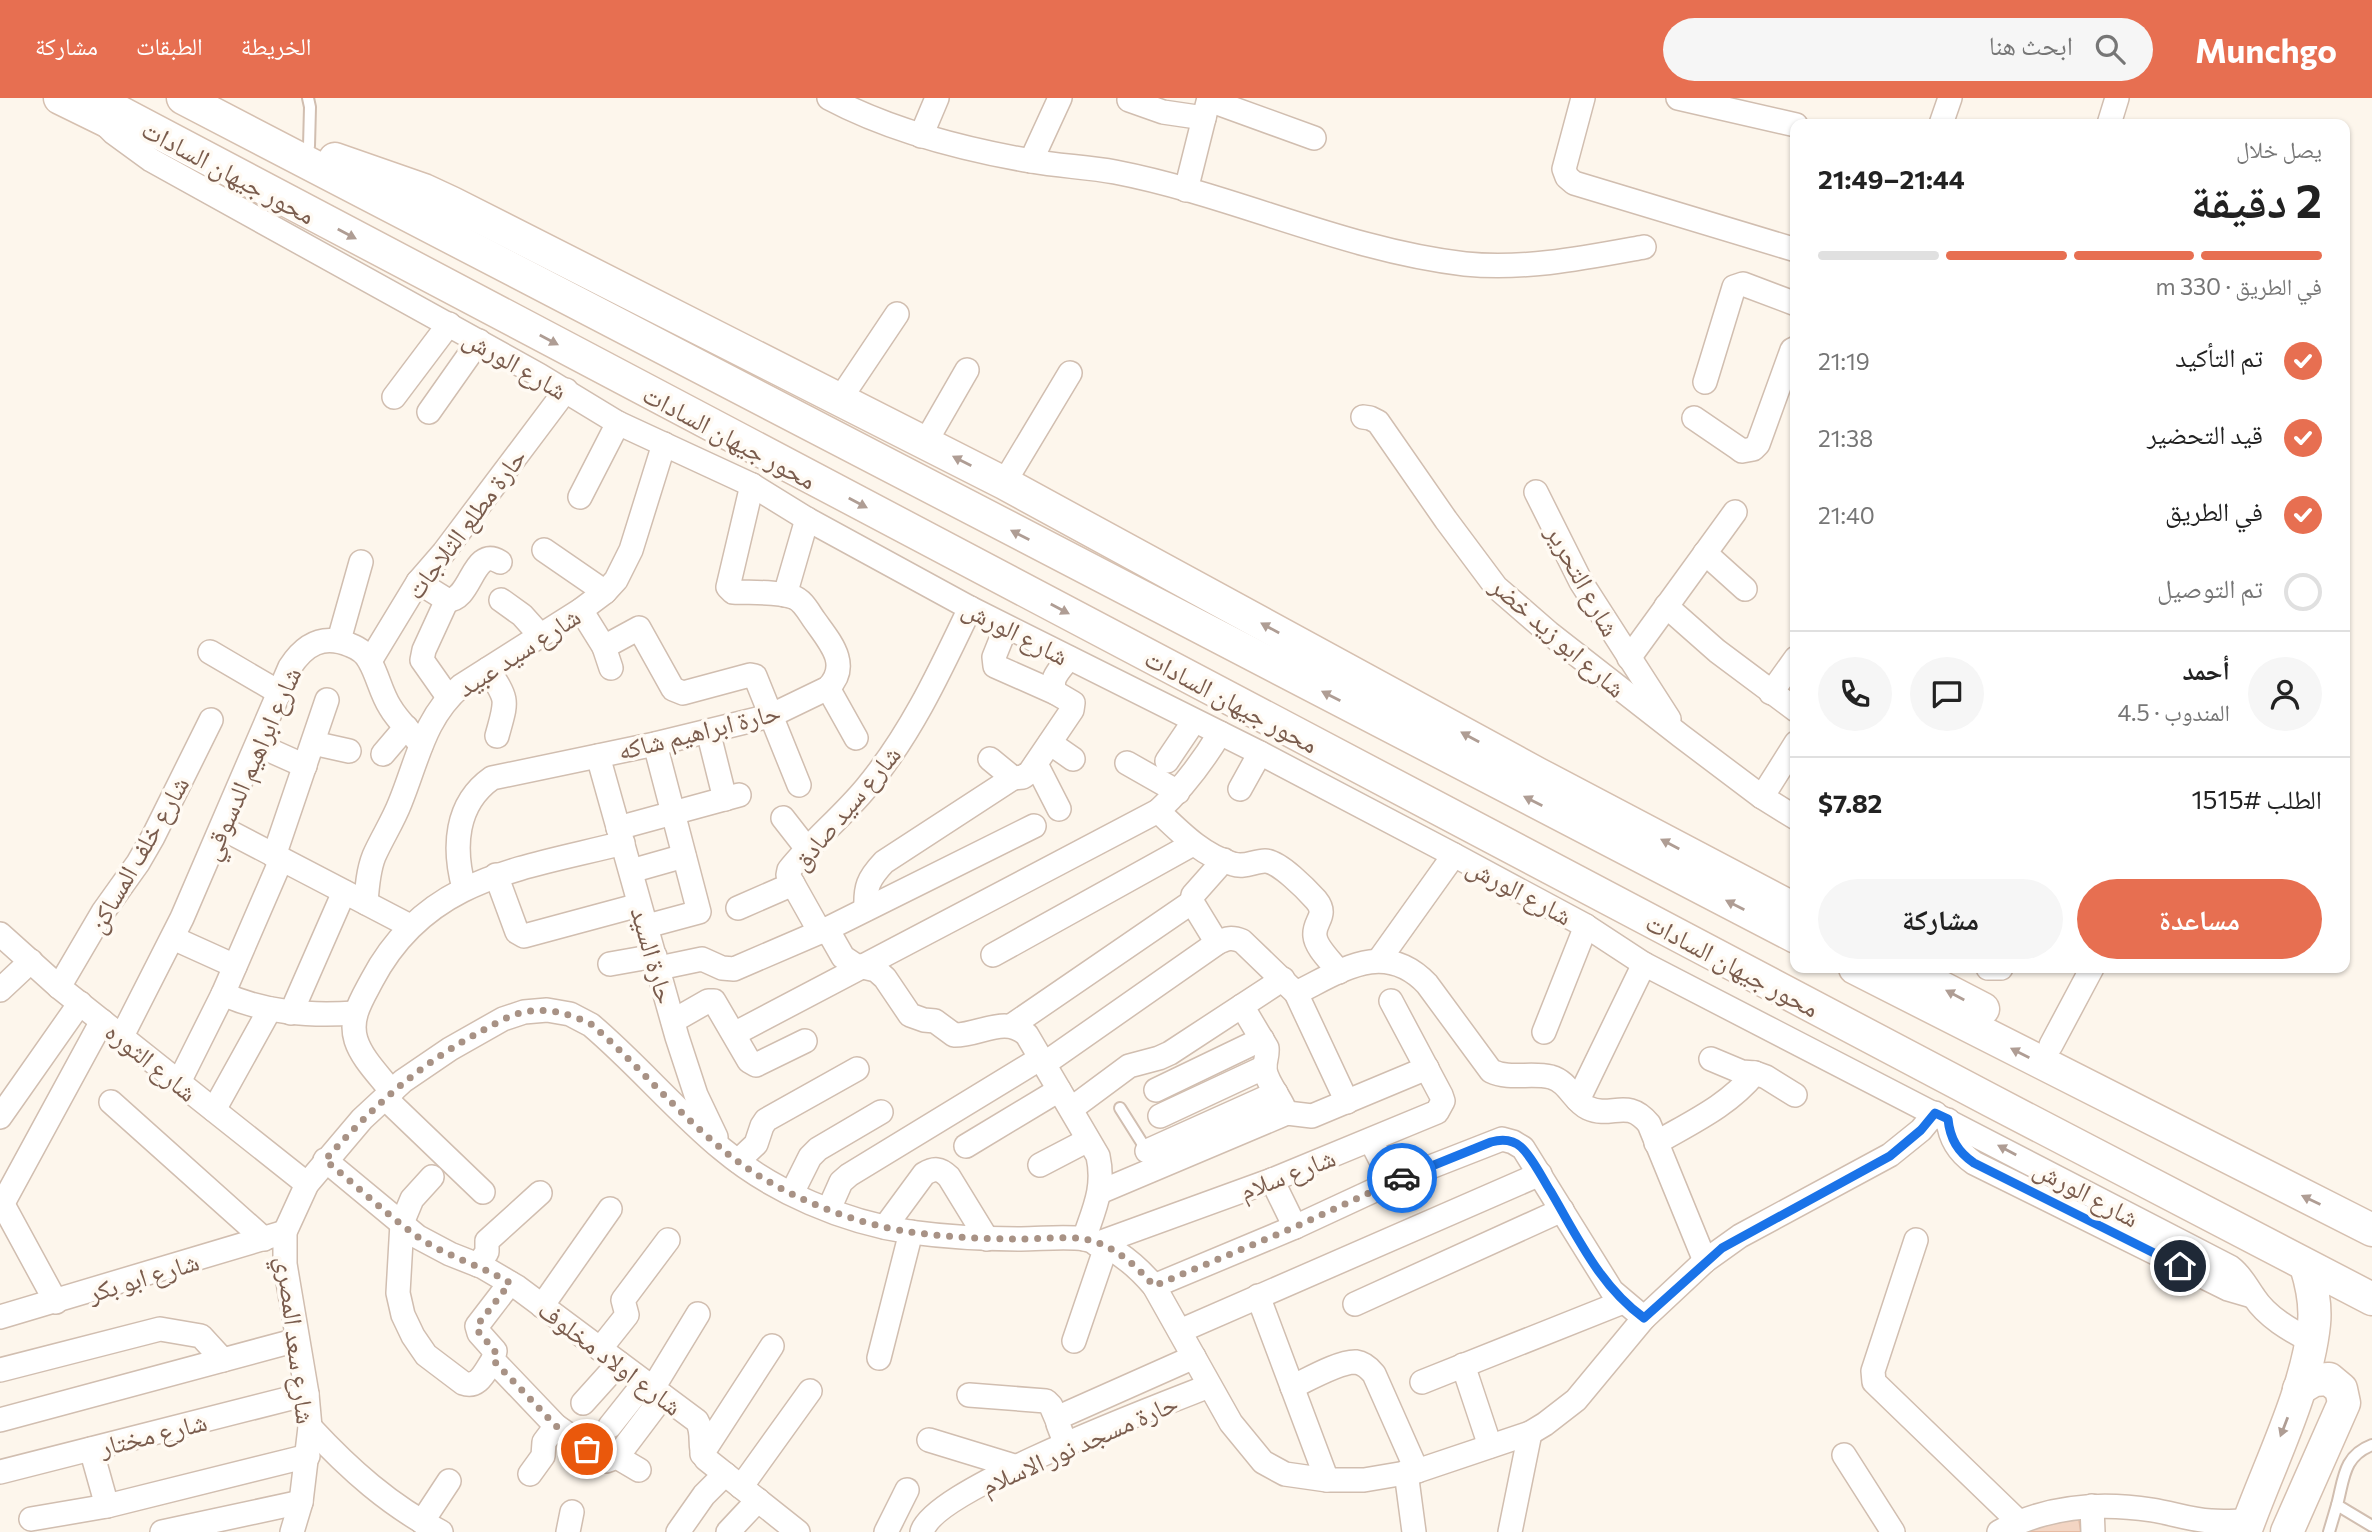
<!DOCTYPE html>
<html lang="ar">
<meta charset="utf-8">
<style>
:root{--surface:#fff;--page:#f6f6f6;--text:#222;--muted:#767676;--line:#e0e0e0;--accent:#e76f51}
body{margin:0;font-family:Commissioner,"Noto Naskh Arabic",sans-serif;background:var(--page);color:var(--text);direction:rtl;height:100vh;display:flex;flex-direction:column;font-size:26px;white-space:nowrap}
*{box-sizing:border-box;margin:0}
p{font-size:23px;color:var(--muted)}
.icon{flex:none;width:38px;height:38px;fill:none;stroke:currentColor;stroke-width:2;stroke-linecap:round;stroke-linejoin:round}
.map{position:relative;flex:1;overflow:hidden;direction:ltr}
.panel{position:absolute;left:1790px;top:21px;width:560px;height:854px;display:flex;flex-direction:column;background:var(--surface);border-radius:14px;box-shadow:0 2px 5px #0004;direction:rtl}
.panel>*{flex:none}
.pin{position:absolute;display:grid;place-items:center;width:60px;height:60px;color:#fff;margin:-30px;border:4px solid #fff;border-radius:50%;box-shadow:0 2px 7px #0007}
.courier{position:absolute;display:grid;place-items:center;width:70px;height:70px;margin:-35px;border:5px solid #1a73e8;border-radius:50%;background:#fff;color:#222;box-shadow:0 2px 9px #0007}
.summary em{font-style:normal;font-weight:700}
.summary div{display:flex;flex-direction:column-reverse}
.summary{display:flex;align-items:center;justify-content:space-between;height:119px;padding:0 28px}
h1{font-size:46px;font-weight:700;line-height:52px}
.bar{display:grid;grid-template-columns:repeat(4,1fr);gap:10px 7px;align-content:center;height:84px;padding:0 28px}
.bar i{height:9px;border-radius:5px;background:var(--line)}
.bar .current{background:var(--accent)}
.bar p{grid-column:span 4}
.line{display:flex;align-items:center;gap:18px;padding:0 28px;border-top:2px solid var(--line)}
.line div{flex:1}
.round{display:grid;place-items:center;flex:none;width:74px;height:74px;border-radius:37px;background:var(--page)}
ol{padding:0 28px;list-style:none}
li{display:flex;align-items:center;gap:21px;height:77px}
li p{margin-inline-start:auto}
li .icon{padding:7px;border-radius:50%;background:var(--accent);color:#fff;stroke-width:4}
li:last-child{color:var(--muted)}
li i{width:38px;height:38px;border:4px solid var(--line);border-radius:50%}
.button{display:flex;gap:14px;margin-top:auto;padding:14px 28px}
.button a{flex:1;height:80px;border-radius:42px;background:var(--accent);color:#fff;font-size:28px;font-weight:700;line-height:80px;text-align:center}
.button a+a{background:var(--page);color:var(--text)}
header{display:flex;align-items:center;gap:42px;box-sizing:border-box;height:98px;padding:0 35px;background:var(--accent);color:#fff}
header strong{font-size:33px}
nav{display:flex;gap:38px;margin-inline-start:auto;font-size:24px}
.search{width:490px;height:63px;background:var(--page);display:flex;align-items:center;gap:18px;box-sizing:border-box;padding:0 24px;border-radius:38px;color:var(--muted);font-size:26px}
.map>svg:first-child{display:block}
</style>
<header>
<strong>Munchgo</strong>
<div class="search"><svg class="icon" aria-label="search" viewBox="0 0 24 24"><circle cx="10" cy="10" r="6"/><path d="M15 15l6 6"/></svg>ابحث هنا</div>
<nav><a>الخريطة</a><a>الطبقات</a><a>مشاركة</a></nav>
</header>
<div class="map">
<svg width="2372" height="1434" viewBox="0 0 2372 1434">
<rect width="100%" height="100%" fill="#fdf6ec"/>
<polygon fill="#f3d5c3" stroke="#e6bba3" stroke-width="2" points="2079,1420 2081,1434 2013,1434"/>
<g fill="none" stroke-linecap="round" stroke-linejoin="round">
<defs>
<g id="lane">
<polyline points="308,0 310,9 309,48"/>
<polyline points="1120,1010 1149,1056"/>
<path d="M2372 1347C2343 1358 2344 1381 2337 1407L2372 1428"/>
<polyline points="2329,1434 2337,1407"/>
</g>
<g id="street">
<path d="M829 0C891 33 962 51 1031 63 1059 68 1088 69 1115 74 1234 97 1344 152 1465 166 1525 172 1584 160 1644 149"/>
<polyline points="1583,0 1564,71 1567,79 1574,85 1796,152"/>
<polyline points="1678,0 1796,27"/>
<polyline points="1129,2 1163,14 1204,20"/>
<polyline points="1209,2 1314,40"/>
<path d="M98 19 114 35 151 62 539 277 618 325 752 387 807 421 970 510 1260 655 1454 757 1586 828 1644 866 2230 1169C2242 1178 2246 1188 2254 1199 2267 1219 2290 1232 2311 1243"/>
<polyline points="1941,26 1950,0"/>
<polyline points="2109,26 2117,0"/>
<polyline points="921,38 937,0"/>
<polyline points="1031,63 1060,0"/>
<polyline points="1186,92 1209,0"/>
<polyline points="1705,284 1734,189 1743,186 1796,206"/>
<polyline points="394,299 449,226"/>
<polyline points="840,301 897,216"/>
<polyline points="429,314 479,243"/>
<polyline points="1363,319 1370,320 1378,324 1446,422 1496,489 1549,535 1681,638 1762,699 1796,720"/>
<polyline points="1694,320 1738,350 1742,353 1753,351 1758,346 1792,252 1796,250"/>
<polyline points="925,345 967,272"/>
<polyline points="1004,385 1070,275"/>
<polyline points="1536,394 1581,484 1669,621"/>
<polyline points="580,399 618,325"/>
<polyline points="544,452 605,494"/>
<polyline points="1705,455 1745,491"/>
<path d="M418 484 447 502C472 503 472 447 500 464"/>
<polyline points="785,497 807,421"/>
<polyline points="447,502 424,552 422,562 448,599"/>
<polyline points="501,502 522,517 540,537"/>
<polyline points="1666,508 1717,553 1796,612"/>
<polyline points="581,512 604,549 611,570"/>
<polyline points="1006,529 994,559 995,568 1056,595"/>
<polyline points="339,542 361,464"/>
<polyline points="604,549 639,530 673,591 683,595 750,577 755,578 799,687"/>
<polyline points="210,554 280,595"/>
<polyline points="1629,560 1735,414"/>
<polyline points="370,563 418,484 444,454 566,292"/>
<path d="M488 571C509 604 507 601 497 638"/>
<polyline points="828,590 856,640"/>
<polyline points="1771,595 1796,560"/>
<polyline points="708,633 725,701"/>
<polyline points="313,645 349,653"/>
<polyline points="1050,645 1073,661"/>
<polyline points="258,647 305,668"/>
<polyline points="383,656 406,629"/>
<polyline points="598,658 677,939 696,997 716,1039"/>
<path d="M990 661 1013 680 1023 679 1030 674 1072 612 1073 605 1056 595C1048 581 1060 572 1069 560"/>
<polyline points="1167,663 1194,623"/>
<polyline points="1127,665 1178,694"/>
<polyline points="1036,666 1059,711"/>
<polyline points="1240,691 1260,655"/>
<polyline points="1762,699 1796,645"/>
<path d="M1158 713C1180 734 1203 758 1233 766 1245 770 1254 763 1265 763 1279 763 1307 792 1316 802 1329 818 1313 823 1315 838 1316 850 1332 864 1339 874"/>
<polyline points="783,720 808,752"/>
<polyline points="222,730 410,828"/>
<polyline points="618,730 739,697"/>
<polyline points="274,758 327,602"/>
<polyline points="631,773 684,758"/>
<polyline points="496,777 517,834 524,838 639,807"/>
<path d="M464 790C453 750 455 706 492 680L655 646 770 618 828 590C851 567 830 544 815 523 809 515 803 502 793 499 778 493 750 495 733 494L728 489 752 387"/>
<path d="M366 805C367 790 368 773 374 758 382 740 393 723 400 705 418 661 424 620 461 588L581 512 605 494 616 482 631 452 664 346"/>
<polyline points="738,810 793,786"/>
<path d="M866 811C865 789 868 781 884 764L1013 680"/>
<polyline points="647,828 699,814 655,646"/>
<path d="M827 831 843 859 855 867 876 872 885 880 910 917 924 922 935 923 954 937C979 938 1005 916 1027 937L1098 1058C1105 1090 1094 1111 1084 1141"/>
<path d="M820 834 788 777 789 772C812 743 842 719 866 690 911 636 940 573 970 510"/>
<polyline points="0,836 59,889 307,1086"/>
<polyline points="173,840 235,868"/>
<polyline points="1217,845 1192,804 1193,797 1224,762"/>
<polyline points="993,857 1193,746"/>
<polyline points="1379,862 1454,757"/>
<polyline points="610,866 655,858"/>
<polyline points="659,870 702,861 722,870 734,871 827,831 1034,728"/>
<polyline points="1988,870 2001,870"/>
<polyline points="59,889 103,814 138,765 153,739 211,622"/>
<polyline points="0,892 31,863"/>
<path d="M1296 895C1341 873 1384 841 1427 886L1491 973C1510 982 1531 974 1551 979 1569 984 1573 1003 1588 1010 1612 1021 1627 999 1649 1026L1705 1163"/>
<path d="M223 896C266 915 309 918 355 915"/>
<path d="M1242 908 1267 950C1268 958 1264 964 1265 972 1267 984 1278 997 1283 1008"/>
<polyline points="291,915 344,794"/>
<polyline points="673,923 708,903 714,903 749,963 756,967 805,943"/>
<polyline points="1011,928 1192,804"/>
<polyline points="1544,934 1586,828"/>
<path d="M734 936 1158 713C1183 690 1202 665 1220 635"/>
<path d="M122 938 182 820 290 569C305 546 323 536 350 547 358 550 366 555 370 564 378 578 381 595 390 609 398 623 411 634 421 647"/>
<polyline points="2051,947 2092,870"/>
<polyline points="1711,961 1742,974 1755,975 1766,979 1795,997"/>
<path d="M1044 966 1217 845C1227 840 1232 839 1242 843L1296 895 1347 1004"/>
<polyline points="179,984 223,896 281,762"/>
<polyline points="1156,992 1262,941"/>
<path d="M392 994C380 978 362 961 356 942 349 920 362 901 372 882 426 779 521 771 623 745"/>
<polyline points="385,1000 483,1094"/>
<polyline points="1578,1002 1644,866"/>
<polyline points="111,1004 264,1141"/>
<polyline points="1071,1011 1129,968 1159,960 1170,955 1283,881"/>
<polyline points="214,1012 270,911"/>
<polyline points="1160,1018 1265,969"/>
<polyline points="0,1019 80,905"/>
<path d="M1948 1022C1950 1041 1958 1054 1974 1065L2228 1191 2252 1198"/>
<polyline points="1371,1043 1392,1084"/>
<path d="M1656 1045C1692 1024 1728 1008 1755 975"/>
<polyline points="966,1048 1059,992"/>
<polyline points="1147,1053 1276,995"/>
<path d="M325 1062 418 1139 450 1156 483 1169 517 1189 697 1323C705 1336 697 1349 706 1361L798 1434"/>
<polyline points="738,1063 756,1046 762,1028 766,1022 857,971"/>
<polyline points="1040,1067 1088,1042"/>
<path d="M432 1079 412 1101 402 1125 398 1195 403 1217 413 1238 426 1257 463 1285C479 1291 485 1273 493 1262"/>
<polyline points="1272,1082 1295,1129"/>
<polyline points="1100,1094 1287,1015 1312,1018 1427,970"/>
<polyline points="792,1095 810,1059 818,1051 881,1014"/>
<polyline points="0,1101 56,1204"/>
<polyline points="3,1105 102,923"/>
<polyline points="829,1111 841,1084 849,1077 1041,960"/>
<path d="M885 1129 924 1076C934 1070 940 1070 949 1079L987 1141"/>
<polyline points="1916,1142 1873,1273 1874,1284 2019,1424"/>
<polyline points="1096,1146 1272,1082 1437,1014 1443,1003 1441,997 1391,903"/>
<polyline points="478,1167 487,1154 487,1143 540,1095"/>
<polyline points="510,1185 477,1228 479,1235 495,1253 493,1262 556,1328 606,1363 617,1359 639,1372"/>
<polyline points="1154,1188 1295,1129 1392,1084 1502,1041 1513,1044 1523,1050 1612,1193 1644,1220"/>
<polyline points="1258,1198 1327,1382"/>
<polyline points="1355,1206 1562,1112"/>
<polyline points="542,1208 610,1111"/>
<polyline points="0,1219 285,1134"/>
<polyline points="1180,1233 1540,1076"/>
<polyline points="1074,1243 1106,1149"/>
<polyline points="600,1251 627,1217 623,1202 668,1142"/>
<polyline points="879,1260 911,1134"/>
<polyline points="1463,1267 1490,1348"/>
<polyline points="0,1272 160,1231 201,1238 223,1262"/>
<polyline points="1422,1284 1623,1204"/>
<path d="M1292 1289C1307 1282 1340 1263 1356 1264 1364 1265 1369 1270 1374 1276L1417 1373"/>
<polyline points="653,1290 698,1216"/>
<polyline points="969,1297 1046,1303 1051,1308 1057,1322"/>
<polyline points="583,1305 619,1265"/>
<polyline points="0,1322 297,1242"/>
<polyline points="610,1328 645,1284"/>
<path d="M310 1329C349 1371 390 1408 441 1434"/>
<polyline points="929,1342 1014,1368"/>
<polyline points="1066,1347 1058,1326 1059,1319 1194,1259"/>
<polyline points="91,1351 107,1408"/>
<polyline points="702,1356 772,1248"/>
<polyline points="1844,1357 1893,1434"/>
<polyline points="617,1359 663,1298"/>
<polyline points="0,1374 307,1296"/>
<polyline points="1406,1374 1414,1434"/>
<polyline points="530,1376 543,1358 544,1344 556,1328"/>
<polyline points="741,1389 810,1293"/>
<polyline points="2092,1408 2093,1434"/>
<polyline points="31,1421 107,1408 308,1358"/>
<polyline points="422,1424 449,1383"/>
<polyline points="162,1434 301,1404"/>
<path d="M292 1434 301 1404 310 1329 307 1296 285 1166V1134L307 1086 362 1021 403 983 450 951 503 921 524 914 547 912 570 916 591 927C637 966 676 1013 722 1051 773 1094 844 1124 910 1134 947 1139 984 1141 1021 1141 1041 1141 1065 1138 1085 1141 1113 1147 1136 1167 1154 1188L1231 1325 1263 1364 1285 1376 1327 1382H1364L1417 1373 1530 1335 1545 1326 1576 1302 1644 1220 1705 1163 1740 1138 1890 1057 1921 1032 1935 1015"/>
<polyline points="568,1434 572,1414"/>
<polyline points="678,1434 704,1397 725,1376"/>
<polyline points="728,1434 758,1402"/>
<polyline points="886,1434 907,1392"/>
<path d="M922 1434C933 1392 1161 1307 1209 1288"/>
<polyline points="1510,1434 1530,1335"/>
<path d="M1999 1434C2046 1408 2100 1404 2152 1412 2172 1415 2190 1422 2211 1423 2223 1424 2236 1423 2249 1423"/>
</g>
<g id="secondary">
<polyline points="60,0 109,24"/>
<polyline points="93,0 1990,1002 2372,1201"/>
<polyline points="183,0 1796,839"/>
<polyline points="335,61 424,92 452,105 1004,385 1538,676 1796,812"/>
<polyline points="1855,870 2372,1132"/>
<polyline points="1904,870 1983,911"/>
<path d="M2245 1434C2268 1369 2307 1294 2314 1226 2316 1206 2312 1187 2306 1168"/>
<polyline points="2287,1434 2344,1305 2341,1291 2329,1281 2314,1282 2299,1291"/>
</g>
</defs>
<use href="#lane" stroke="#d1beb0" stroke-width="14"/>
<use href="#street" stroke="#d1beb0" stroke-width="26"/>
<use href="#secondary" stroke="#d6c0b0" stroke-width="35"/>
<use href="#lane" stroke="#fff" stroke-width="10"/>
<use href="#street" stroke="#fff" stroke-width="23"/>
<use href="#secondary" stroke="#fff" stroke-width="32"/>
</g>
<defs><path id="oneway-solid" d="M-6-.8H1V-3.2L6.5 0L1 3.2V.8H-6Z" transform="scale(1.75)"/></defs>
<g fill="#af9d94">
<use href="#oneway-solid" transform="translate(347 136) rotate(28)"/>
<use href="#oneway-solid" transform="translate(549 242) rotate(28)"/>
<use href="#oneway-solid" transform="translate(962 363) rotate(-153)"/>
<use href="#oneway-solid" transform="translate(858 405) rotate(28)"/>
<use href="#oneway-solid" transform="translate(1020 437) rotate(-153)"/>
<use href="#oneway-solid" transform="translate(1060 511) rotate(28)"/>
<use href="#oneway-solid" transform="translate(1270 530) rotate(-151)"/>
<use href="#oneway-solid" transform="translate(1331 598) rotate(-153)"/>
<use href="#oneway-solid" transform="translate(1470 639) rotate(-151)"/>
<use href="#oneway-solid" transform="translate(1533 703) rotate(-153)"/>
<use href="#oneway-solid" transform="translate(1670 746) rotate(-152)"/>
<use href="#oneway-solid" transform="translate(1735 807) rotate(-153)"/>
<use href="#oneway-solid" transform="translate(1955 897) rotate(-152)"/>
<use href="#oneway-solid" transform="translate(2020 955) rotate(-153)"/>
<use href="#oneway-solid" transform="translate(2007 1052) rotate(-152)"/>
<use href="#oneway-solid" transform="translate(2311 1102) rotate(-154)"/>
<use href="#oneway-solid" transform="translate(2284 1329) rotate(111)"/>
</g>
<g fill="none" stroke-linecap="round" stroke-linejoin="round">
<path stroke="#a89285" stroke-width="7" stroke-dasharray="0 12.6" d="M587 1351 556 1328 493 1262 495 1253 477 1232 479 1225 510 1185C481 1167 447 1159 418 1139 386 1116 356 1087 325 1062 373 1009 413 971 476 936 491 928 507 918 524 914 548 909 570 916 591 926 637 966 676 1013 722 1051 771 1093 846 1124 910 1134 947 1139 984 1141 1021 1141 1041 1141 1065 1138 1085 1141 1113 1147 1136 1167 1154 1188L1295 1129 1402 1080"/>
<path stroke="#1a73e8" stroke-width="9" d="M1402 1080 1491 1044C1502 1041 1512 1041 1521 1049 1533 1060 1542 1080 1551 1094 1578 1140 1600 1188 1644 1220L1722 1150 1890 1058 1921 1032 1935 1015 1948 1021C1950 1041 1958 1054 1974 1065L2180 1168"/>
</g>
<g text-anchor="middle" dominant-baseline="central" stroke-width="7" stroke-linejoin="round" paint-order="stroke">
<g font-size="26" fill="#7a5c4d" stroke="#fffaf3">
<text transform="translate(229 73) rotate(28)">محور جيهان السادات</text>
<text transform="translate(516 265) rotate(30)">شارع الورش</text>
<text transform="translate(730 338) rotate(28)">محور جيهان السادات</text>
<text transform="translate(465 425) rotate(-53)">حارة مطلع الثلاجات</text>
<text transform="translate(1584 482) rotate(61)">شارع التحرير</text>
<text transform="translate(1016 533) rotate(27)">شارع الورش</text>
<text transform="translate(1559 538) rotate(41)">شارع ابو زيد خضر</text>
<text transform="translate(518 553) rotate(-33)">شارع سيد عبيد</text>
<text transform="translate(1232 602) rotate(28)">محور جيهان السادات</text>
<text transform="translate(699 632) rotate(-14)">حارة ابراهيم شاكه</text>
<text transform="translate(250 665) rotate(-66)">شارع ابراهيم الدسوقي</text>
<text transform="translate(845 709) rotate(-50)">شارع سيد صادق</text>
<text transform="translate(137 756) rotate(-60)">شارع خلف المساكن</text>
<text transform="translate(1520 792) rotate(28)">شارع الورش</text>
<text transform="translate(654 857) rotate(74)">حارة السيد</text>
<text transform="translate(1733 866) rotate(28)">محور جيهان السادات</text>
<text transform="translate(152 963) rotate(39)">شارع الثوره</text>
<text transform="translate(1287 1075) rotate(-21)">شارع سلام</text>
<text transform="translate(2087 1094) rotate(28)">شارع الورش</text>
<text transform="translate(143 1178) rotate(-17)">شارع ابو بكر</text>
<text transform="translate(297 1242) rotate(83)">شارع سعد المصري</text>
<text transform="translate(611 1259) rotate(37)">شارع اولاد مخلوف</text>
<text transform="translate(153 1335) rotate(-14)">شارع مختار</text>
<text transform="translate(1079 1345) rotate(-24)">حارة مسجد نور الاسلام</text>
</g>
</g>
</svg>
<div class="pin" style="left:587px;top:1351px;background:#ea580c"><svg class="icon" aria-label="bag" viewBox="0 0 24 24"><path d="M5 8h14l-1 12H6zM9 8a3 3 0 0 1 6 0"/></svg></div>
<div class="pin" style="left:2180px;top:1168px;background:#1f2937"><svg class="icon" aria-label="home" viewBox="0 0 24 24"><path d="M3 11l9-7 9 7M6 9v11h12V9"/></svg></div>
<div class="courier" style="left:1402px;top:1080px"><svg class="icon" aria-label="car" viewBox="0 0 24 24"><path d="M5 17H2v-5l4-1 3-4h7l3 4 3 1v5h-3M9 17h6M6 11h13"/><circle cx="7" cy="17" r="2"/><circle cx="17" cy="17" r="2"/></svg></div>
<section class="panel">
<div class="summary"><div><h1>2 دقيقة</h1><p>يصل خلال</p></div><em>21:44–21:49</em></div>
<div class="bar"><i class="current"></i><i class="current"></i><i class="current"></i><i></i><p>في الطريق · 330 m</p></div>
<ol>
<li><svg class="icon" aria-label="check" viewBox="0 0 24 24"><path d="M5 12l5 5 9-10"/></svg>تم التأكيد<p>21:19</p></li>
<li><svg class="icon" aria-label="check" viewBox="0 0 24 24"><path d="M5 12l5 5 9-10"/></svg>قيد التحضير<p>21:38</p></li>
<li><svg class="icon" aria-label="check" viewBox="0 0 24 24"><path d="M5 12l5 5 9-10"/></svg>في الطريق<p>21:40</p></li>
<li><i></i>تم التوصيل</li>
</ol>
<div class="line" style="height:126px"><a class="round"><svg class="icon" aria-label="person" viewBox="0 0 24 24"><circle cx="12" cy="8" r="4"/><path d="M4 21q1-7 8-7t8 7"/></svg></a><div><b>أحمد</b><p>المندوب · 4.5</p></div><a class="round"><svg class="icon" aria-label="chat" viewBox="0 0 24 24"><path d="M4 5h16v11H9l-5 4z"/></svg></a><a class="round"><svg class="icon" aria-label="phone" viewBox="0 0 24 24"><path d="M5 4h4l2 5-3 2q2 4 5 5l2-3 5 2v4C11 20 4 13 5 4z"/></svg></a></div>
<div class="line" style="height:91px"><div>الطلب #1515</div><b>$7.82</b></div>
<div class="button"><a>مساعدة</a><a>مشاركة</a></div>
</section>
</div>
